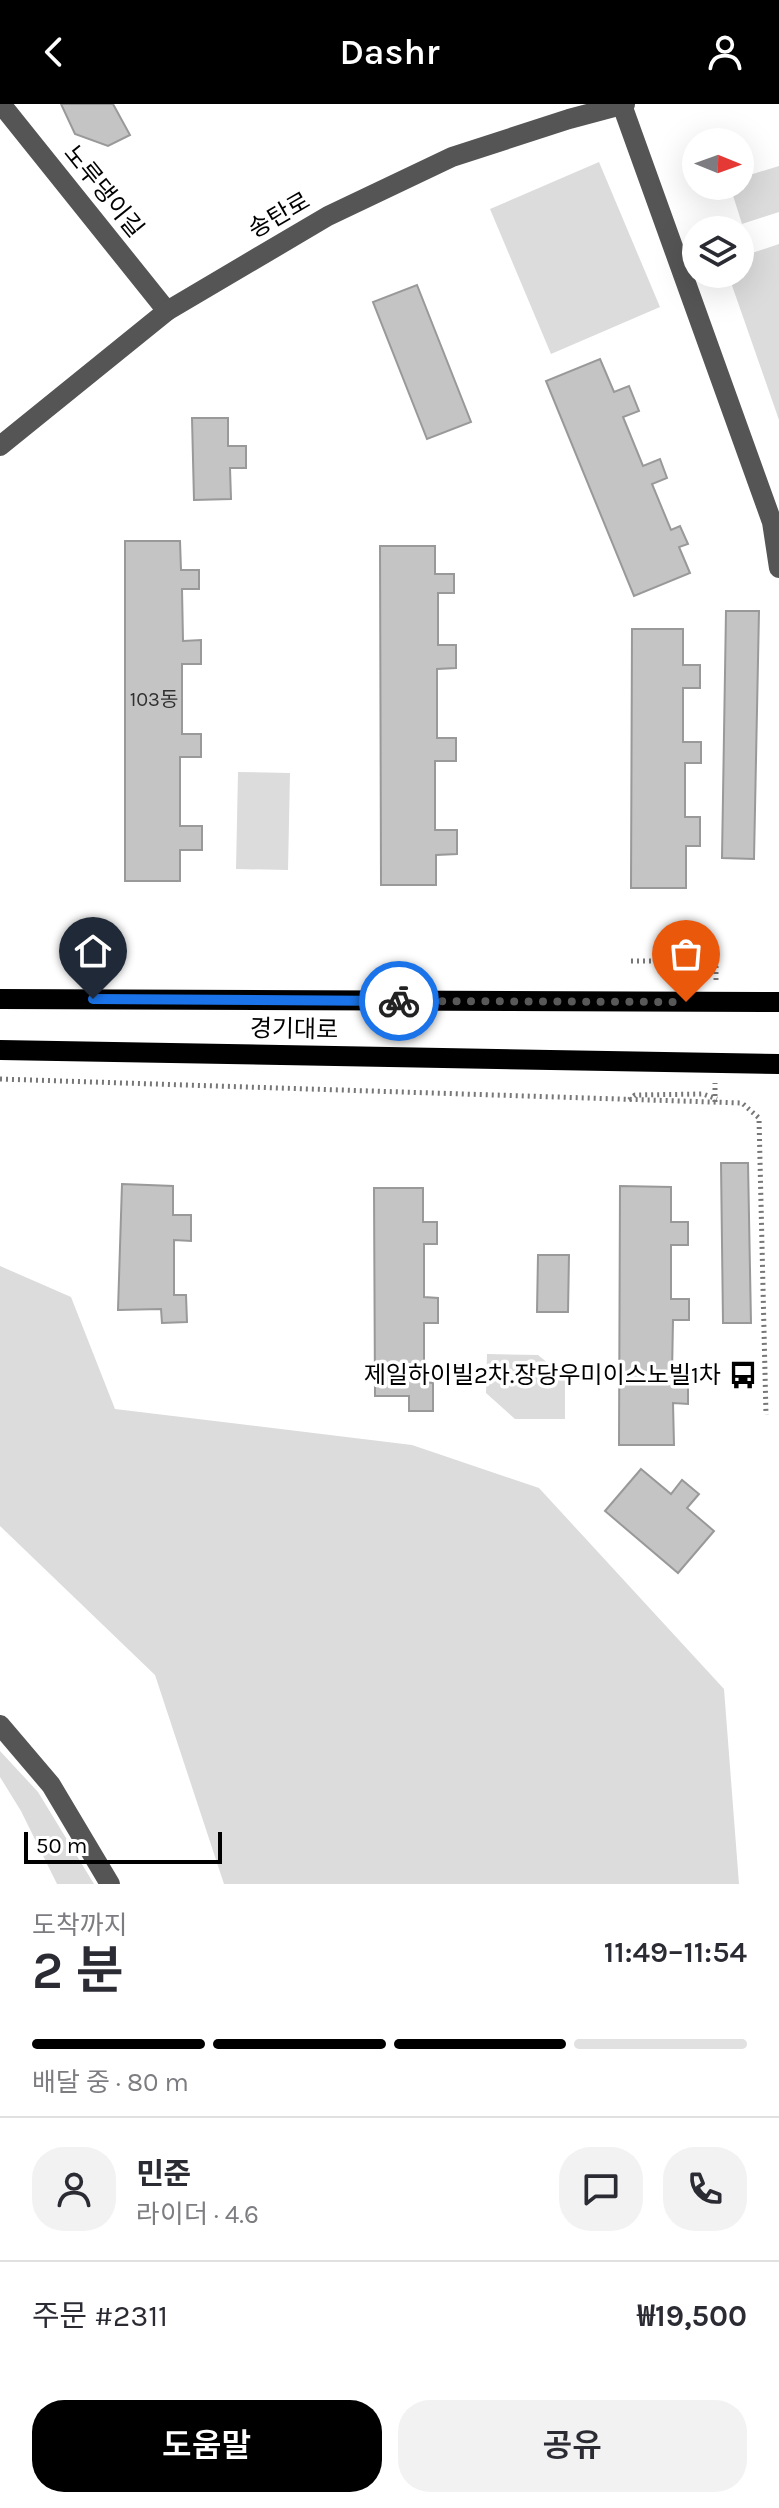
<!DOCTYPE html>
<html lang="ko">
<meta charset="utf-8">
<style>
:root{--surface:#fff;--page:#f2f2f3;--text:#2b2b33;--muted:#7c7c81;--line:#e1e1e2;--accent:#000}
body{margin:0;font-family:Karla,"Noto Sans KR",sans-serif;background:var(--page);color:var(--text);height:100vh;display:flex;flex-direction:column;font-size:30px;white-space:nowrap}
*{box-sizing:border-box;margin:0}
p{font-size:26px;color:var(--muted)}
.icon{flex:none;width:44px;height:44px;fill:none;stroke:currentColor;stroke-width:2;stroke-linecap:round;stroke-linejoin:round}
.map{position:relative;height:1780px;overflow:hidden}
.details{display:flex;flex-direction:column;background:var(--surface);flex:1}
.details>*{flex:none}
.needle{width:52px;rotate:91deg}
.controls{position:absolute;left:682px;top:24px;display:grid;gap:16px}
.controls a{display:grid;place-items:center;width:72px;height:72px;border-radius:50%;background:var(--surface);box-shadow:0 8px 32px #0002;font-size:40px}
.scale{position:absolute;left:24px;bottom:20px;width:198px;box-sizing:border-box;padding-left:8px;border:4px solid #000;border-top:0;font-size:22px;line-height:28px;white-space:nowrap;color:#000;-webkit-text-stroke:6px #fff;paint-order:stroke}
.pin{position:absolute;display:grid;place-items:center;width:68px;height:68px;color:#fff;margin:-82px -34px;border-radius:50% 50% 50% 0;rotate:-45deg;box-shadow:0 0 8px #0007}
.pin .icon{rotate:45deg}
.courier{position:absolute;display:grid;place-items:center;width:80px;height:80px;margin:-40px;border:6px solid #1a73e8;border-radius:50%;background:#fff;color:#222;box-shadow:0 2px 10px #0007}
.overview em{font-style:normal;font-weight:600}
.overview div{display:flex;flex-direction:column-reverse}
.overview{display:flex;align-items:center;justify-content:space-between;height:136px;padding:0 32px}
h1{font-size:52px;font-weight:600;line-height:60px}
.bar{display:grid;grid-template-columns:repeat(4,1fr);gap:12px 8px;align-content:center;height:96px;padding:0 32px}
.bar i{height:10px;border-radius:6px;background:var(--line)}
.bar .on{background:var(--accent)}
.bar p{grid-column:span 4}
.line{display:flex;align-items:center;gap:20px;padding:0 32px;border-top:2px solid var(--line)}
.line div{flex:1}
.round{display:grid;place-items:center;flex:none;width:84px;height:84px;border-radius:32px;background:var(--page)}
.primary-button{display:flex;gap:16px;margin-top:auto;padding:16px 32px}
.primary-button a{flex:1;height:92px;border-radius:32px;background:var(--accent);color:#fff;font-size:32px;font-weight:600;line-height:92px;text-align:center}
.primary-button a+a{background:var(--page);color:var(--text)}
header{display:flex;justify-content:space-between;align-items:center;height:104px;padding:0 32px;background:var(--accent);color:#fff;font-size:36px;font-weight:600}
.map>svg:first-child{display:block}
</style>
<header><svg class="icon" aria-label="back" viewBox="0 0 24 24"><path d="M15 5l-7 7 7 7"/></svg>Dashr<svg class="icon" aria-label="person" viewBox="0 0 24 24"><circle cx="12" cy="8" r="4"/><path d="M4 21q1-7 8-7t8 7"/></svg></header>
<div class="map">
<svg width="779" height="1780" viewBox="0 0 779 1780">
<rect width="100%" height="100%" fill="#fff"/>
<g fill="#dcdcdc">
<polygon points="599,58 660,203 551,250 490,105"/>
<polygon points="779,62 779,108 742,120 730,82 740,82 740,74"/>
<polygon points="779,140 779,316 728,170 740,170 740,153"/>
<polygon points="238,668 290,669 288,766 236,765"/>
<polygon points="0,1162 71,1193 115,1305 412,1341 539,1384 724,1585 739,1780 224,1780 155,1571 0,1422"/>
<polygon points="487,1250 538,1251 565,1273 565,1315 515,1315 486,1289"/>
<polygon points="0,1647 38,1688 94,1780 57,1780 21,1707 0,1673"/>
</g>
<g fill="#c4c4c4" stroke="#999" stroke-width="2">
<polygon points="61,0 113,0 130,31 108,42 75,30"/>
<polygon points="417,181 471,318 427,335 373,198"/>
<polygon points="600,255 614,288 629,282 639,307 623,313 643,362 660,355 667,374 652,380 671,426 680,422 688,440 679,443 690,469 634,492 546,277"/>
<polygon points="192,314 228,314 228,342 246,342 246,364 230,364 231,395 194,396"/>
<polygon points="125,437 180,437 181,466 199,466 199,485 182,485 183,537 201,536 201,560 182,560 182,630 201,630 201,653 180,653 180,722 202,722 202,746 180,746 180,777 125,777"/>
<polygon points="380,442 435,442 435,470 454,470 454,489 438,489 438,541 456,541 456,564 437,565 437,634 456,634 456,657 435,657 435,726 457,726 457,750 436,751 436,781 381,781"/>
<polygon points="726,507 759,507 754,755 722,754"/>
<polygon points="632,525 683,525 683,561 700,561 700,584 683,584 683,638 701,638 701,659 685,659 685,713 700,713 700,742 686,742 686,784 631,784"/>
<polygon points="721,1059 748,1059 751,1219 723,1219"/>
<polygon points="122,1080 173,1082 173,1111 191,1111 191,1137 174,1136 174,1191 186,1191 187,1218 162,1219 161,1205 118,1206"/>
<polygon points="620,1082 671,1083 671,1118 688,1118 688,1141 671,1141 671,1195 689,1195 689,1216 673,1216 672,1270 688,1270 688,1300 673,1299 674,1341 619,1341"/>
<polygon points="374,1084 423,1084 423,1118 437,1118 437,1140 424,1140 424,1193 438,1194 438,1219 424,1219 424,1278 433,1279 433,1307 409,1307 409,1292 375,1292"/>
<polygon points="538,1151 569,1151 568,1208 537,1208"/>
<polygon points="641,1365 671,1390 682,1376 699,1390 687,1404 714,1427 678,1469 605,1407"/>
</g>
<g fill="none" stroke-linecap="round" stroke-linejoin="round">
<g stroke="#777" stroke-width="5" stroke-dasharray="2 4" stroke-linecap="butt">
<polyline points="631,857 716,857 716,877"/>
<polyline points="0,975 742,999 759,1014 766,1311"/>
<polyline points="629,996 635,991 703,990 717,995"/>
<polyline points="715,998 715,979"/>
</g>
<g stroke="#555" stroke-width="20">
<polyline points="1,0 167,207"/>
<polyline points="622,1 772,418 779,464"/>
<polyline points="0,342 167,207 328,112 452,53 569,15 625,0"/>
<polyline points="0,1621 51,1681 110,1780"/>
</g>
<g stroke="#000" stroke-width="20">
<polyline points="0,895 779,898"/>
<polyline points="0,946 779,960"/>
</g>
</g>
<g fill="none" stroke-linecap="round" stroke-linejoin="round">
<polyline stroke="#595959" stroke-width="8" stroke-dasharray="0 14.4" points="399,897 686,898"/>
<polyline stroke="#1a73e8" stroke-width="10" points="93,895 399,897"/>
</g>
<defs>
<symbol id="bus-bare" viewBox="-9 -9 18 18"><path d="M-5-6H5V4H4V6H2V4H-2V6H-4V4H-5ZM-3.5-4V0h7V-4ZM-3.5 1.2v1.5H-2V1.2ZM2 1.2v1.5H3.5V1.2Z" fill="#000" stroke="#fff" stroke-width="2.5" paint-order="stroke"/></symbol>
</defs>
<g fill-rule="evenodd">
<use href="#bus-bare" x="723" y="1251" width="40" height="40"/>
</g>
<g text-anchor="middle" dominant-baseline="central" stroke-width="7" stroke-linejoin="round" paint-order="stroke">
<g font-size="20" fill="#313131">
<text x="154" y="595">103동</text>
</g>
<g font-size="24" fill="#000" stroke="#fff">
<text transform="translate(104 87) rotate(51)">노루댕이길</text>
<text transform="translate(279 111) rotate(-30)">송탄로</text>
<text transform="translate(294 925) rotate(1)">경기대로</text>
</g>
<g font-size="24" fill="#000" stroke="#fff" text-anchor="end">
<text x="721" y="1271">제일하이빌2차.장당우미이스노빌1차</text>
</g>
</g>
</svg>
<div class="controls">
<a><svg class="needle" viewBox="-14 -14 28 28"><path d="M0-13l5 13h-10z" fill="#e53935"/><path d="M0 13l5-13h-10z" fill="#7c7c81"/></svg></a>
<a><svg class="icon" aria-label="layers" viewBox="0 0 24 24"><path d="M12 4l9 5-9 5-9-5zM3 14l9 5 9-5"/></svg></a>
</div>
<div class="scale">50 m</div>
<div class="pin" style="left:686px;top:898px;background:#ea580c"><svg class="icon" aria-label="bag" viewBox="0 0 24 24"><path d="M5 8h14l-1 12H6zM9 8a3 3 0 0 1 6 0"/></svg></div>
<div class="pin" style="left:93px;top:895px;background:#1f2937"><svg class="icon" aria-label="home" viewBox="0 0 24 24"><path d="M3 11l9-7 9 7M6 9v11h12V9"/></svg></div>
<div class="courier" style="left:399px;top:897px"><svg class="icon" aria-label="bike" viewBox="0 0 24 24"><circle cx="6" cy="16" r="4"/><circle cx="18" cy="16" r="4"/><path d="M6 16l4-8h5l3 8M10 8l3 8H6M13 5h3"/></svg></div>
</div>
<section class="details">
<div class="overview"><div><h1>2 분</h1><p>도착까지</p></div><em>11:49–11:54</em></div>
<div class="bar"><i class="on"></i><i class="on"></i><i class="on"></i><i></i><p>배달 중 · 80 m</p></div>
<div class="line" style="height:144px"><a class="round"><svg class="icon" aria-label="person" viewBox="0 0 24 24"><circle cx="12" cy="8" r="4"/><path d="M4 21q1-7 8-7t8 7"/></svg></a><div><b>민준</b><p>라이더 · 4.6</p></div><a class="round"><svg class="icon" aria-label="chat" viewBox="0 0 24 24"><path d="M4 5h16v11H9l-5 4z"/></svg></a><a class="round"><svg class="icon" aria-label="phone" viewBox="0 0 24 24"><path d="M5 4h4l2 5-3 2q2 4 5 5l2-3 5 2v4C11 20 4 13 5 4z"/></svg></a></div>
<div class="line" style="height:104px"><div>주문 #2311</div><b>₩19,500</b></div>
<div class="primary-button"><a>도움말</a><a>공유</a></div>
</section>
